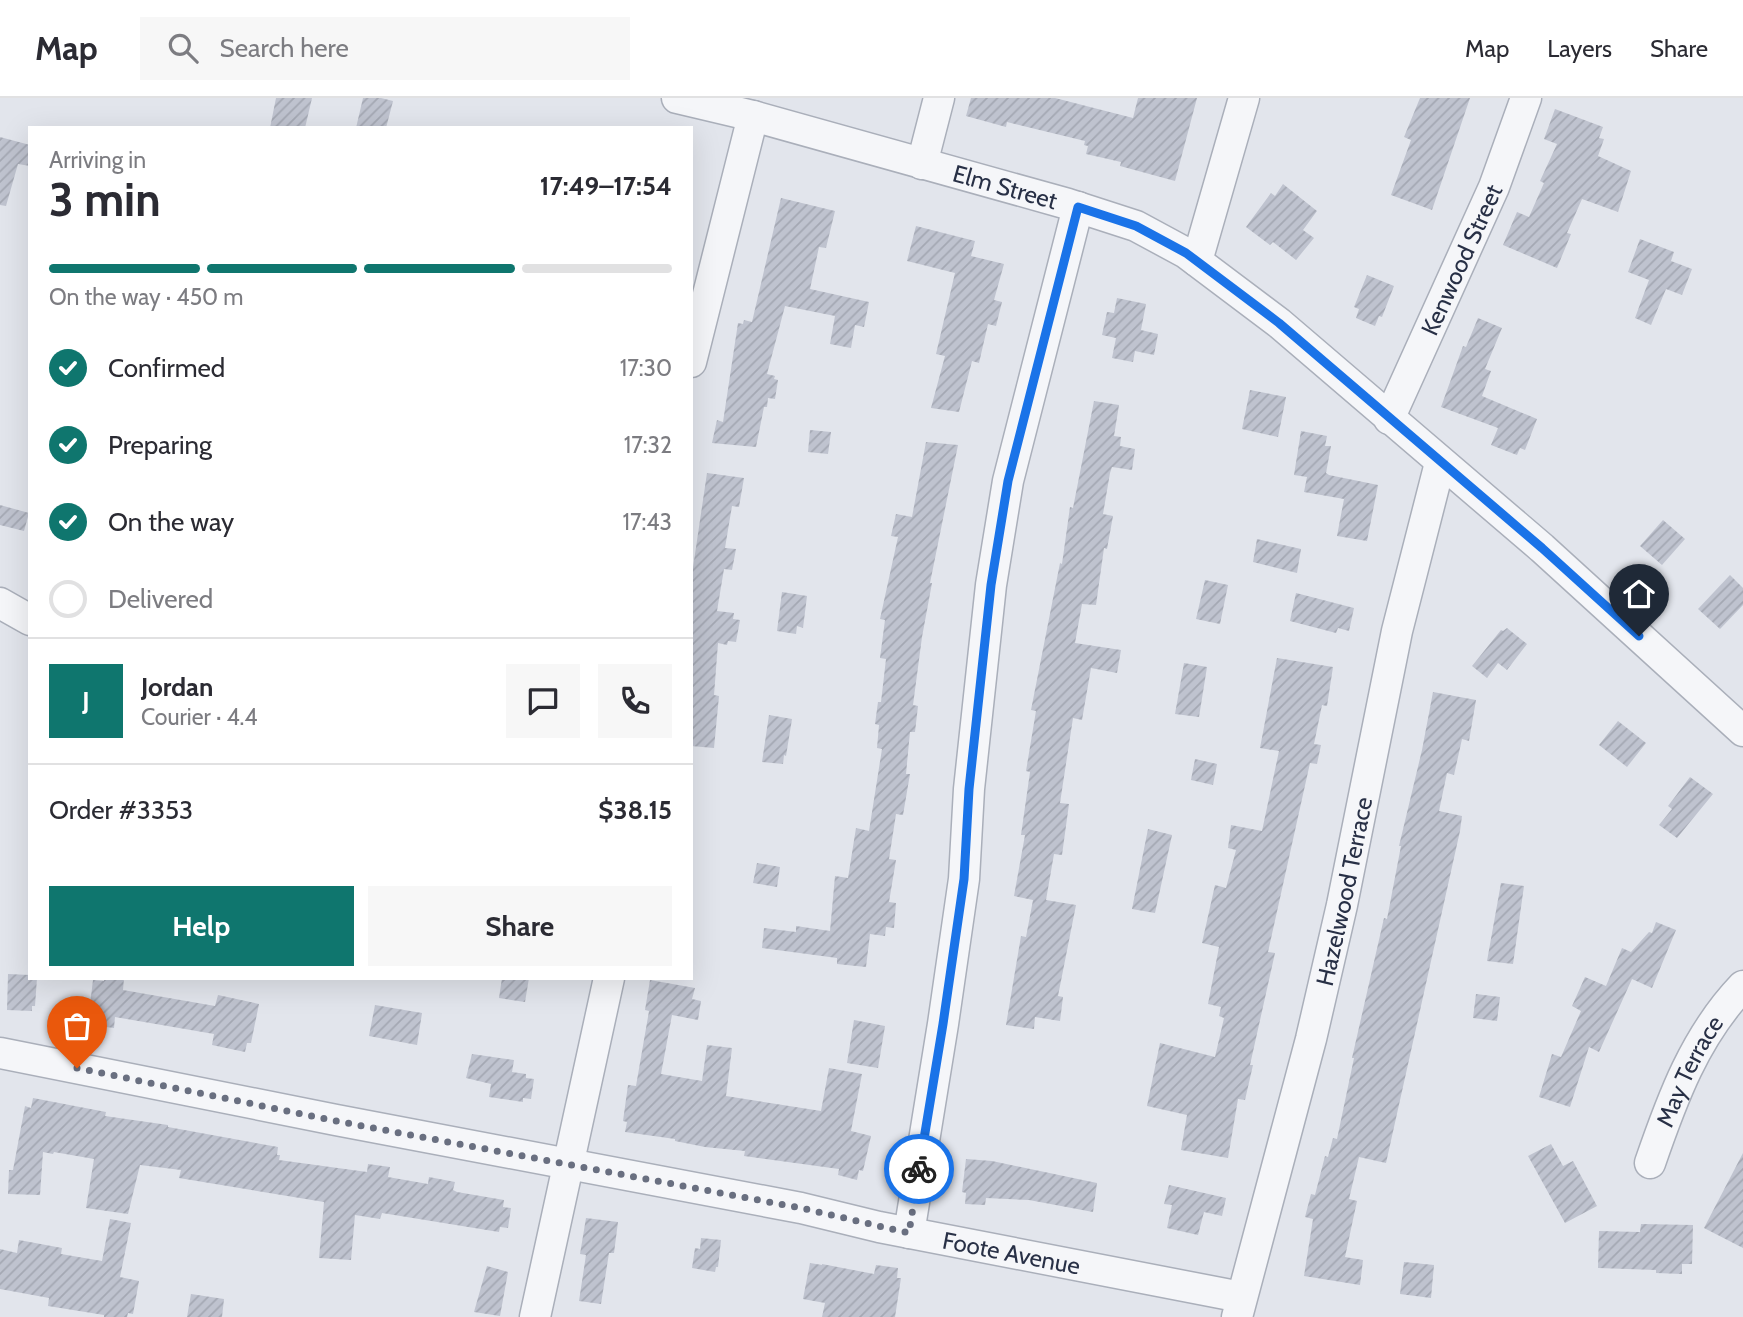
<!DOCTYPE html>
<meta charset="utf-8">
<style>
:root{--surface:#fff;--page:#f7f7f7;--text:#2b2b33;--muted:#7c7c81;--line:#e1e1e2;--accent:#0f766e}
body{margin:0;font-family:Cabin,sans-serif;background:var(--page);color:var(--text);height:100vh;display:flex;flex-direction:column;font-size:26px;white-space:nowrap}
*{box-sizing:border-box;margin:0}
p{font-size:23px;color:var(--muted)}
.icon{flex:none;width:38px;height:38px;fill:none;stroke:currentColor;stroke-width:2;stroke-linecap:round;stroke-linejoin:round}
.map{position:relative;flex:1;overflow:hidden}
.sheet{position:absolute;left:28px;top:28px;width:665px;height:854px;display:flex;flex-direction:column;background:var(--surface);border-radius:0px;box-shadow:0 7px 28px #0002}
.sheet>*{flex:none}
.pin{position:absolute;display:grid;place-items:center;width:60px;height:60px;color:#fff;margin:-72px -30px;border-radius:50% 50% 50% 0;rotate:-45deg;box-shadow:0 0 7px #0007}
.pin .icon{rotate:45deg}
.courier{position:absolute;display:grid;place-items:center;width:70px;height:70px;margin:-35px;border:5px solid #1a73e8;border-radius:50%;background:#fff;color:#222;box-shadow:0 2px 9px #0007}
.head em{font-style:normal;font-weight:800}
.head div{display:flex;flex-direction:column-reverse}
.head{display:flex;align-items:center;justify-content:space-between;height:119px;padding:0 21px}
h1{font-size:46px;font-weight:800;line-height:52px}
.bar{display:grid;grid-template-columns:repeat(4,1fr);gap:10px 7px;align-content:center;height:84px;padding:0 21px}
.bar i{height:9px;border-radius:5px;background:var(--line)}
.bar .current{background:var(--accent)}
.bar p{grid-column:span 4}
.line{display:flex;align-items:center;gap:18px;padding:0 21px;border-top:2px solid var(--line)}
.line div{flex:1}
.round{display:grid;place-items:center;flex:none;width:74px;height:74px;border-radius:0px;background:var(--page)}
ol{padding:0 21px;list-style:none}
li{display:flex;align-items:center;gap:21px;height:77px}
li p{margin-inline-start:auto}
li .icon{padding:7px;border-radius:50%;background:var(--accent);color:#fff;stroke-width:4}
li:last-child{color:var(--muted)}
li i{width:38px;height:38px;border:4px solid var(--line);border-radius:50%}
.primary-button{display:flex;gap:14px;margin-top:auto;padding:14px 21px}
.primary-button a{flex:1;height:80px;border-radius:0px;background:var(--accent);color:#fff;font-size:28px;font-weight:800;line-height:80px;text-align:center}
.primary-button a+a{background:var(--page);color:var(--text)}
header{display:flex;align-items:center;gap:42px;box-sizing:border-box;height:98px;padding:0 35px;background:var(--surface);border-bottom:2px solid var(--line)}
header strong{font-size:33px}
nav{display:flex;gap:38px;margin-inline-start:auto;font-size:24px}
.search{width:490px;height:63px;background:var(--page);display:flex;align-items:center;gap:18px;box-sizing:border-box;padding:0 24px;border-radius:0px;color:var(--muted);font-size:26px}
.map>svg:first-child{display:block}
</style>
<header>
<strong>Map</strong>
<div class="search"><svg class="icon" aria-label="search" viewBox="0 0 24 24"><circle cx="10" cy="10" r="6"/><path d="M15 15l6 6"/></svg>Search here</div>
<nav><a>Map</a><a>Layers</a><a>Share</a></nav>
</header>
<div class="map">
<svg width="1743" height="1219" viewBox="0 0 1743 1219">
<defs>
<pattern id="building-hatch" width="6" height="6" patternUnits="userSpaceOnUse" patternTransform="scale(1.75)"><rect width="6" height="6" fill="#bfc3cf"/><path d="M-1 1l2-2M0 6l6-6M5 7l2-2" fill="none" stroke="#a4a8b3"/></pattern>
</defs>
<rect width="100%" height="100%" fill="#e2e5ec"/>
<g fill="url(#building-hatch)">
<polygon points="276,0 312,0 305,30 270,30"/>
<polygon points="363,0 381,0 393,3 386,30 356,30"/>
<polygon points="971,0 1055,0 1133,20 1138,0 1197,0 1175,83 1120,68 1121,64 1086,56 1088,48 1084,47 1085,43 1007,24 1006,29 966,18"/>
<polygon points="1420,0 1470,0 1432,112 1391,97 1411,42 1404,39"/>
<polygon points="1555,11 1603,29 1599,40 1604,41 1598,58 1631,73 1618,114 1582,101 1567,135 1571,136 1557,170 1503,147 1517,114 1529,119 1544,85 1540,83 1557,46 1544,41"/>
<polygon points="0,39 30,47 30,68 18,66 6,108 0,107"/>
<polygon points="1283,86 1317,113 1303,132 1314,140 1296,162 1273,144 1270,147 1246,129 1271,95 1275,98"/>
<polygon points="781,100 835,113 826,150 819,149 810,191 869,204 864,229 855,227 851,250 830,246 835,218 785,208 767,276 775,278 774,281 778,282 775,301 768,300 767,309 764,309 756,349 712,345 717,322 723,324 738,225 743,226 744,222 752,224"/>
<polygon points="916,128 975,143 971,158 1004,166 994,202 1002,204 996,228 988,226 979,265 972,263 959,314 931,310 945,258 936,256 955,175 907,163"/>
<polygon points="1640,141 1674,154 1671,163 1692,171 1682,197 1666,191 1651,227 1635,220 1649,182 1628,174"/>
<polygon points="1367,177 1394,188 1382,219 1379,218 1375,228 1356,220 1359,211 1354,209"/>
<polygon points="1117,200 1146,206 1141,232 1158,236 1154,257 1135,253 1133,264 1112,260 1116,240 1102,237 1107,214 1114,215"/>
<polygon points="1478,220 1502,230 1485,271 1491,273 1482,298 1537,321 1525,352 1520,350 1517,357 1491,347 1498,330 1441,309 1463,248 1466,249"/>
<polygon points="1250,292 1286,299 1278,339 1242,331"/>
<polygon points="1094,303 1119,307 1114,338 1121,339 1120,348 1135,351 1132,372 1112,369 1110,375 1103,416 1113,418 1107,451 1104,450 1096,507 1082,506 1075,545 1121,552 1117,575 1091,570 1082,622 1073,620 1060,705 1069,706 1062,757 1054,756 1046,802 1076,807 1058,898 1063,899 1060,923 1035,919 1034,931 1006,927 1021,838 1026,839 1033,802 1014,798 1025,737 1021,737 1030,674 1026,673 1036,613 1031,612 1060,465 1062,466 1070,409 1073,410"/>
<polygon points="810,332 831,334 828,356 808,354"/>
<polygon points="1301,333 1327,338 1325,348 1331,348 1326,375 1329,377 1378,387 1367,443 1337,438 1344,401 1304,394 1307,379 1294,377"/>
<polygon points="926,344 958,347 930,485 932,485 922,539 913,607 918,608 915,634 910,634 906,676 910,676 903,717 896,716 889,761 896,762 889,804 896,805 894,830 886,829 885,838 870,836 866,869 837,866 837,860 762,850 764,830 796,834 796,828 830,833 835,778 848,780 856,730 869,733 882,651 877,650 879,627 875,626 878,604 881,604 886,561 880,560 885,522 880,521 898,439 891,438 896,416 912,419"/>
<polygon points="707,375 744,380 739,409 732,408 725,450 736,451 732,472 724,471 717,513 734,515 733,521 740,522 736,544 728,543 727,547 718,545 714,597 719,598 714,650 691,648 691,483"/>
<polygon points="0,407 29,415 24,433 0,427"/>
<polygon points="1663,422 1685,441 1662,467 1640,448"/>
<polygon points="1257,441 1301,451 1297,475 1253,464"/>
<polygon points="1730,477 1743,490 1743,507 1720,531 1698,511"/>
<polygon points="1205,482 1228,487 1220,526 1196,521"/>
<polygon points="782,494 807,498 803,530 797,528 796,536 777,533"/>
<polygon points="1296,495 1354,510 1349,533 1338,530 1336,535 1290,523"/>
<polygon points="1507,530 1527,546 1507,572 1498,565 1487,580 1472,568 1501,532 1503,533"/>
<polygon points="1277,560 1333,569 1327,608 1322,607 1314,646 1321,647 1317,666 1310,665 1268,854 1275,855 1250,967 1253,967 1245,1002 1238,1001 1228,1060 1181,1052 1187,1017 1147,1008 1160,945 1215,959 1224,920 1219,918 1221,909 1208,906 1219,849 1202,845 1215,787 1226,790 1236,752 1228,750 1231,727 1262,733 1279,653 1260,650"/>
<polygon points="1184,565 1207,569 1199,619 1175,616"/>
<polygon points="1433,594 1476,602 1469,643 1462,641 1454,677 1447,675 1439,713 1462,718 1460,733 1386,1065 1359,1059 1349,1101 1357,1103 1345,1159 1363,1162 1360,1187 1304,1178 1313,1121 1305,1119 1311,1096 1315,1097 1325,1058 1328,1059 1333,1040 1337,1041 1354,960 1352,960 1384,820 1387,821 1401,748 1399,748 1422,652"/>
<polygon points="769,617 792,621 786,658 784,657 783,666 762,664"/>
<polygon points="1618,623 1646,645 1627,669 1599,647"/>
<polygon points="1195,661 1217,666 1213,687 1191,682"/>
<polygon points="1690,679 1713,696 1677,740 1659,727 1672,711 1668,708"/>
<polygon points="1148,731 1172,737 1155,815 1132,811"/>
<polygon points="757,765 780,769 777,789 753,785"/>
<polygon points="1501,785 1524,788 1513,866 1487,863"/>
<polygon points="1656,824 1676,832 1652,890 1632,881 1599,954 1589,949 1570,1009 1539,999 1552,956 1561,959 1581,913 1572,908 1585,879 1606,888 1622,850 1631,854 1649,834 1652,835"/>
<polygon points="8,876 30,877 30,880 37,880 35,908 32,908 32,913 7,912"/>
<polygon points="104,880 124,880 123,892 215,908 218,897 259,906 251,945 247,945 245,954 212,947 214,936 115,919 114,930 91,927 93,915 89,915 93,882 104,883"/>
<polygon points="502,880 529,880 525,904 499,900"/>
<polygon points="650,882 695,890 692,901 701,903 698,922 672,917 661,976 702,983 707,947 732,950 726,998 821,1013 829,970 862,976 851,1033 871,1038 863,1073 859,1072 857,1082 838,1077 839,1071 744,1058 745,1053 705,1049 675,1043 675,1041 625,1034 627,1024 623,1023 628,987 636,988 649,913 645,912"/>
<polygon points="1476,896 1500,899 1497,923 1473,920"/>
<polygon points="375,907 422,915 417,947 369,938"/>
<polygon points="854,922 885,928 878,970 847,965"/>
<polygon points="472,956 514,962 512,974 526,976 526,980 534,981 531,1001 523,1000 523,1004 489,999 491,986 466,980"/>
<polygon points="33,1000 106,1014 105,1018 168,1027 168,1029 278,1049 277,1057 280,1057 279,1062 367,1074 368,1066 390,1069 388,1079 428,1086 429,1079 455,1084 453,1092 457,1094 504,1102 503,1109 511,1110 508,1130 500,1129 499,1134 382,1115 380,1121 355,1117 351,1162 319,1160 324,1104 179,1080 181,1072 140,1067 128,1116 86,1110 94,1061 54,1054 53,1056 43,1054 40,1097 8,1096 9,1072 13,1072 25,1008 31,1010"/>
<polygon points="1551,1046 1563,1068 1573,1063 1597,1108 1565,1125 1528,1058"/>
<polygon points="1743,1055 1743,1150 1704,1130"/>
<polygon points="966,1061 992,1063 1097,1085 1093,1114 1029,1102 986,1100 985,1107 965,1106 966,1095 962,1094"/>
<polygon points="1169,1087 1226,1100 1222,1118 1204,1114 1198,1137 1167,1130 1172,1107 1164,1106"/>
<polygon points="586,1120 618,1124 614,1155 609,1155 601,1206 579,1203 586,1157 580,1156"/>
<polygon points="110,1121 131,1125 120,1179 139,1183 133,1216 128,1215 127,1219 104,1219 104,1217 48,1208 49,1200 0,1191 0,1151 17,1155 19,1142 62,1150 61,1156 102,1163"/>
<polygon points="1641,1126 1693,1127 1692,1166 1682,1166 1682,1176 1656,1175 1656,1172 1598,1170 1599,1133 1640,1134"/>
<polygon points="701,1140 721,1142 718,1169 716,1169 715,1174 692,1170 695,1150 700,1151"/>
<polygon points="1404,1164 1434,1167 1431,1200 1400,1196"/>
<polygon points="810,1165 822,1167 822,1166 874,1176 876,1167 898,1170 897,1180 901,1180 895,1219 822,1219 825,1205 803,1201"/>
<polygon points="487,1168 508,1174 500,1218 474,1214"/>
<polygon points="191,1196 224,1201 222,1219 187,1219"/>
</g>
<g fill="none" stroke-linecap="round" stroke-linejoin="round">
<defs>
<g id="minor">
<path id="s1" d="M677 0 753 18 1068 106 1136 128 1186 155 1279 225 1542 450 1743 633"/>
<polyline points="922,66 939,0"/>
<polyline points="1197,163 1244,0"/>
<polyline points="691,264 753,18"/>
<path id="s2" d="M1389 321 1494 89 1526 0"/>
<polyline points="0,505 30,522"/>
<path id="s3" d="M0 955 336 1022 801 1110 879 1129 1241 1199"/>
<path id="s4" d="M1650 1065C1672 1001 1695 938 1743 888"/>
<polyline points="909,1135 943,926 964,781 969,691 991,487 1008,383 1078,109"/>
<polyline points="535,1219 609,880"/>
<path id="s5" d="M1237 1219 1311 941 1342 807 1397 533 1440 365"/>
</g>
</defs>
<use href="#minor" stroke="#aaafba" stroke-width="33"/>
<use href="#minor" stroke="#f5f6f9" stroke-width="30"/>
</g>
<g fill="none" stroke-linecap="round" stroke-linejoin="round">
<polyline stroke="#696f80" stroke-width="7" stroke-dasharray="0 12.6" points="77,970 336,1023 801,1110 909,1135 919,1071"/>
<polyline stroke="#1a73e8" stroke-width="9" points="919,1071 943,926 964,781 969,691 991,487 1008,383 1078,109 1136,128 1186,155 1279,225 1542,450 1639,538"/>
</g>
<g text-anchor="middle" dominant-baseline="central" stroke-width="6" stroke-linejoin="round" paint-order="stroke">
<g font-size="24" fill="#283046" stroke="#f2f4f9">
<text stroke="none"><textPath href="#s1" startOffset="340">Elm Street</textPath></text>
<text stroke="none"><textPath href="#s2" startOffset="175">Kenwood Street</textPath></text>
<text stroke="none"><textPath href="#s5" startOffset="439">Hazelwood Terrace</textPath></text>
<text stroke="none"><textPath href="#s4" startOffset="100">May Terrace</textPath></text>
<text stroke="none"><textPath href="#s3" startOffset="1031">Foote Avenue</textPath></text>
</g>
</g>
</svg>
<div class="pin" style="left:77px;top:970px;background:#ea580c"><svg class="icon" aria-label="bag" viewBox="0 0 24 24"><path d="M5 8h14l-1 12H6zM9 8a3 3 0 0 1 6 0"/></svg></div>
<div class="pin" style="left:1639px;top:538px;background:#1f2937"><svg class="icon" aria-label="home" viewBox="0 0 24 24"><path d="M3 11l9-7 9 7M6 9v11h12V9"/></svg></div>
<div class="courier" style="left:919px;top:1071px"><svg class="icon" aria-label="bike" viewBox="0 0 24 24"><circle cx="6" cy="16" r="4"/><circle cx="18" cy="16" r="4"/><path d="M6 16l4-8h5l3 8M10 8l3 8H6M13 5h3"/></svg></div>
<section class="sheet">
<div class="head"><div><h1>3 min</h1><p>Arriving in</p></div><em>17:49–17:54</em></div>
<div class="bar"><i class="current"></i><i class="current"></i><i class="current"></i><i></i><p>On the way · 450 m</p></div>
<ol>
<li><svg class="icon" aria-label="check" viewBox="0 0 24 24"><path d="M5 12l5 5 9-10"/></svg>Confirmed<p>17:30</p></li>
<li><svg class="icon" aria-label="check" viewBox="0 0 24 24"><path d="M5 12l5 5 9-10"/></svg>Preparing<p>17:32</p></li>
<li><svg class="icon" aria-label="check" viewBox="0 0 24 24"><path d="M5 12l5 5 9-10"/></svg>On the way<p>17:43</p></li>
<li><i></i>Delivered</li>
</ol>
<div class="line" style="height:126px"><b class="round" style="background:var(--accent);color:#fff">J</b><div><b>Jordan</b><p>Courier · 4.4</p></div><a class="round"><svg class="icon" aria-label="chat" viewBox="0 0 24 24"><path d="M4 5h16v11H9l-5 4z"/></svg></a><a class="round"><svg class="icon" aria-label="phone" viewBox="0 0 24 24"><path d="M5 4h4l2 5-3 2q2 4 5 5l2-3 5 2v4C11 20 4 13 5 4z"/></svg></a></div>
<div class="line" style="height:91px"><div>Order #3353</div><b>$38.15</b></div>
<div class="primary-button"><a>Help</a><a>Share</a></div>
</section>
</div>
